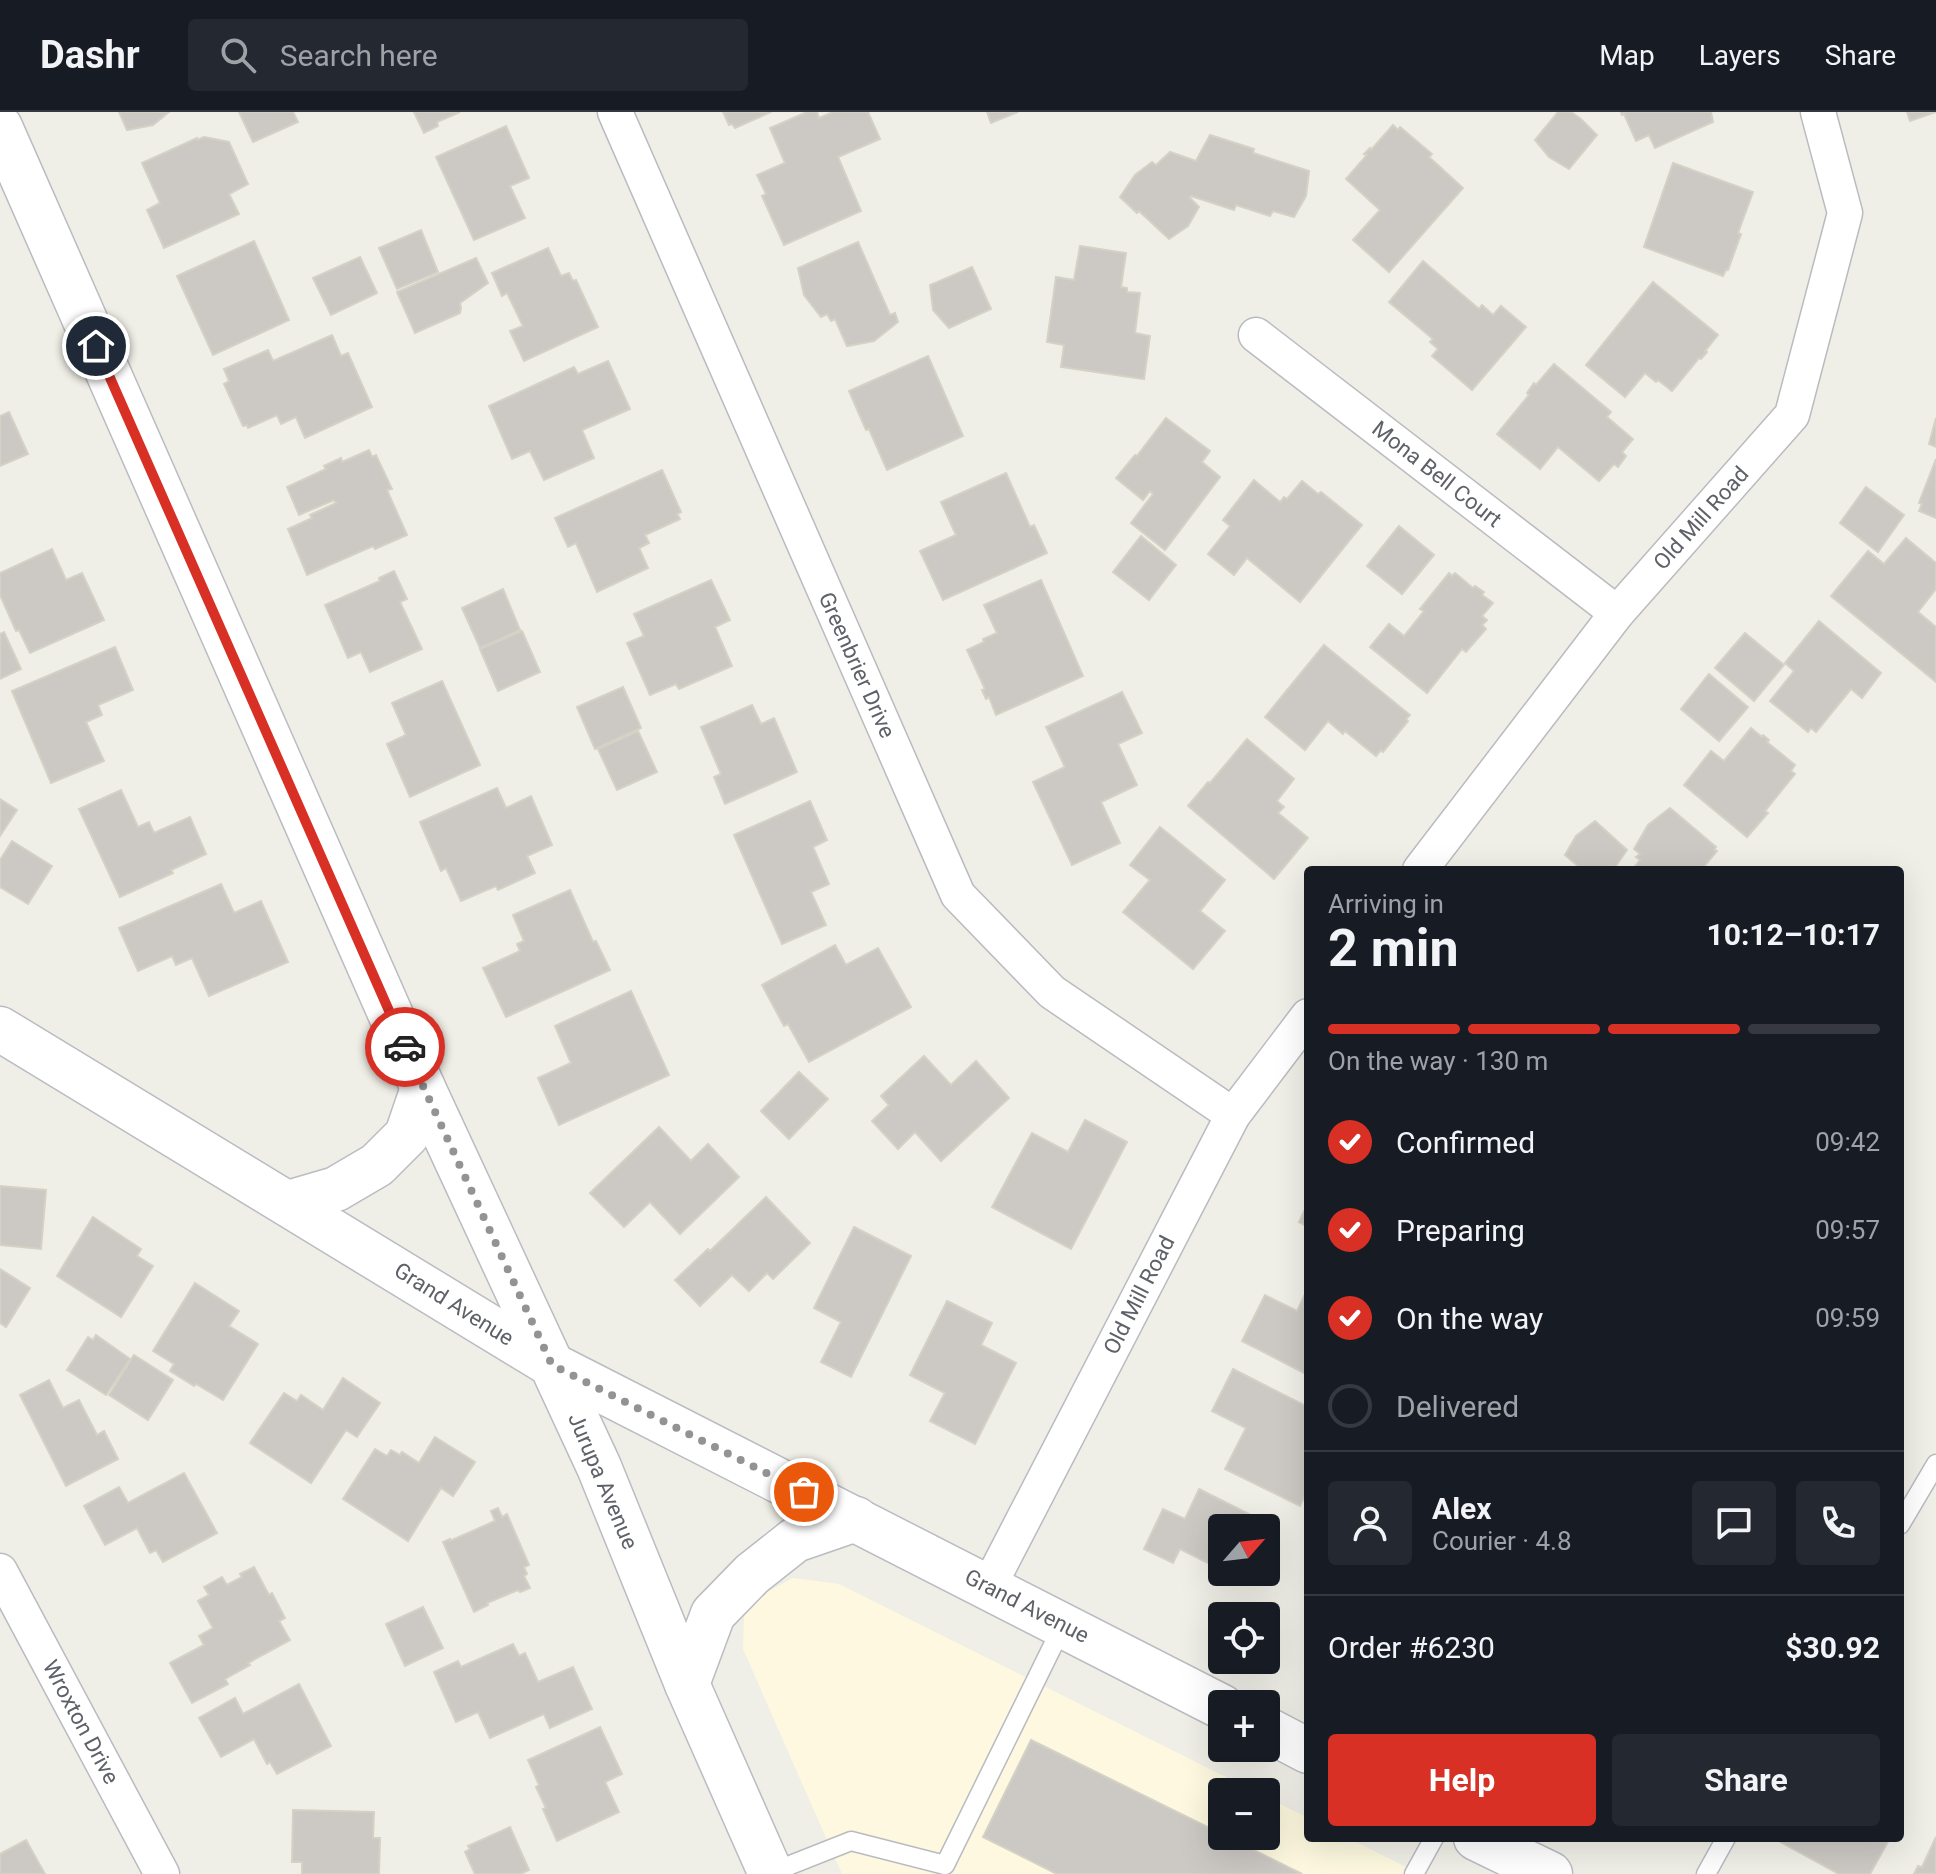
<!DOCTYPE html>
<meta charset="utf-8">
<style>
:root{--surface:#171b24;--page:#242831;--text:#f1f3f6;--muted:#9ea1a6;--line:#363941;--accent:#d93025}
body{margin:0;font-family:Roboto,sans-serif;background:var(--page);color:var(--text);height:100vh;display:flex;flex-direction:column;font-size:30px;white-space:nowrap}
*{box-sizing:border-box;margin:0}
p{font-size:26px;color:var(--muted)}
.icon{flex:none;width:44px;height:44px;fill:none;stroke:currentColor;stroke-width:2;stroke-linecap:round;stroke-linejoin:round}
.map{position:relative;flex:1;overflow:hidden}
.panel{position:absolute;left:1304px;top:754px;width:600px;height:976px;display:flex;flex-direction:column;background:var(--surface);border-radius:8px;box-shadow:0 8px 32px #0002}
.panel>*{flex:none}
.needle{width:52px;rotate:62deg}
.buttons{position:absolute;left:1208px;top:1402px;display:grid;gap:16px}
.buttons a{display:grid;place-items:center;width:72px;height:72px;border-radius:8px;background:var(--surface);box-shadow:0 8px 32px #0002;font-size:40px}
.pin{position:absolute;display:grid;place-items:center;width:68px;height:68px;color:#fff;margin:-34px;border:4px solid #fff;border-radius:50%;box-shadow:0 2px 8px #0007}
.courier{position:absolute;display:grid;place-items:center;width:80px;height:80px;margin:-40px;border:6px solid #d93025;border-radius:50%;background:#fff;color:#222;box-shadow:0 2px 10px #0007}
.headline em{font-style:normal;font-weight:700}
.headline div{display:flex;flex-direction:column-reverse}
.headline{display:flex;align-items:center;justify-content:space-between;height:136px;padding:0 24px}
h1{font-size:52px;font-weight:700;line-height:60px}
.bar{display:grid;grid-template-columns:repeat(4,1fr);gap:12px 8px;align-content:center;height:96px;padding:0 24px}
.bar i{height:10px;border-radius:6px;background:var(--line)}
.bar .selected{background:var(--accent)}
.bar p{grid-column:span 4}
.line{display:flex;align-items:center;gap:20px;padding:0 24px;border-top:2px solid var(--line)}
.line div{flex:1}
.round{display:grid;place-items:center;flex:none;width:84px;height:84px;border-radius:8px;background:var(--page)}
ol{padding:0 24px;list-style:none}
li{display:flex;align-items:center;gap:24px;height:88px}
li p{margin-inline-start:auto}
li .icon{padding:8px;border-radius:50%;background:var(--accent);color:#fff;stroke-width:4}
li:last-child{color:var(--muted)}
li i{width:44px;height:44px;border:4px solid var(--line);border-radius:50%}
.cta{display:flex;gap:16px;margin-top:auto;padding:16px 24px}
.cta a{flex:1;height:92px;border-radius:8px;background:var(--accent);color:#fff;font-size:32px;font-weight:700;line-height:92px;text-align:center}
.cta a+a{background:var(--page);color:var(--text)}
header{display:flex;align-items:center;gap:48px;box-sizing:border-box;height:112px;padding:0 40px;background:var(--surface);border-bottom:2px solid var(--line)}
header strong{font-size:38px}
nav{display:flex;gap:44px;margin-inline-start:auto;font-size:28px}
.search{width:560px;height:72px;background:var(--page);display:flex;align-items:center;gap:20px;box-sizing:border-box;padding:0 28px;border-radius:8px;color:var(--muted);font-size:30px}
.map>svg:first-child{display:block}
</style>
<header>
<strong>Dashr</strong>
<div class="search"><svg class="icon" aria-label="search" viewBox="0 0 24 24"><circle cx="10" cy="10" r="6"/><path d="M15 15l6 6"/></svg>Search here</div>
<nav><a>Map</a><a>Layers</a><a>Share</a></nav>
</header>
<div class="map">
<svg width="1936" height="1762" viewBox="0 0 1936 1762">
<rect width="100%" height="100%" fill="#f0efe7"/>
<polygon fill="#fdf8df" points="793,1466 839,1472 1256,1680 1222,1680 1222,1724 1266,1724 1266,1685 1308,1706 1308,1726 1348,1726 1420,1762 842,1762 743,1537 744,1504 767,1480"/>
<g fill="#ccc9c4" stroke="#d4d1c5" stroke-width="2">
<polygon points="119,0 169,0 153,13 127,18"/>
<polygon points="239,0 293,0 298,10 253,30"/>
<polygon points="414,0 460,0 437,10 438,14 424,21"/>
<polygon points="723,0 771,0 735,16 732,12 729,13"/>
<polygon points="807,0 817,0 819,6 833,0 868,0 880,27 838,45 861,99 784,133 762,84 766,82 757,63 785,51 770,16"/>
<polygon points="987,0 1018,0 991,11"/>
<polygon points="1558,0 1571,0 1581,7 1597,23 1569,57 1549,45 1535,28"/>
<polygon points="1621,0 1711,0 1713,10 1655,36 1649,23 1636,29 1624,2 1622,3"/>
<polygon points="1907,0 1936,0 1910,9"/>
<polygon points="1393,13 1398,18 1400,15 1432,42 1429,45 1463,76 1389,160 1353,128 1380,98 1346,67 1367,43 1364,42 1370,36 1371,38"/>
<polygon points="506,14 529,66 510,74 525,106 474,128 436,45"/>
<polygon points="1210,23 1254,37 1253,41 1309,59 1306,84 1294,105 1273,99 1270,104 1236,93 1234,98 1191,84 1190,86 1199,95 1188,114 1169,127 1139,99 1137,101 1120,85 1135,63 1152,50 1156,53 1170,40 1196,49"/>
<polygon points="204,25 229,30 248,72 229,82 239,102 164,136 147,98 160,91 142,51 197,26 197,28"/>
<polygon points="1673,51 1753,80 1738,121 1741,122 1728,158 1726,158 1723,164 1644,135"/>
<polygon points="421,118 438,160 397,177 379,136"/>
<polygon points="254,129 289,208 213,243 177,164"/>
<polygon points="858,130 890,203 895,201 898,210 874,229 847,234 835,207 831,209 827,202 821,205 804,183 798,156"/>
<polygon points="1080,134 1126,141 1121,175 1127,176 1127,180 1140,181 1135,221 1150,224 1144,267 1061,255 1064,233 1047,230 1056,165 1074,168"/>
<polygon points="548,136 561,164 569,161 573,169 576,168 598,215 524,249 510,219 523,214 507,181 502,184 492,161"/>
<polygon points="360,145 377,181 331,203 313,166"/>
<polygon points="476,146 488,171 460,191 461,196 460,201 415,221 397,180"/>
<polygon points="1423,149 1479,197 1482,193 1493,203 1501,194 1526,215 1472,278 1432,244 1438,237 1430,230 1433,227 1389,190"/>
<polygon points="972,155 991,197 949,216 933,198 930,173"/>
<polygon points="1653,170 1718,223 1705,239 1707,240 1701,247 1699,246 1672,279 1658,268 1656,270 1645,261 1625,285 1586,253"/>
<polygon points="332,223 341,244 348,241 372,295 305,326 296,305 281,312 277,303 248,316 247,313 243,314 224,272 229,269 224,257 268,238 273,249"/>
<polygon points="928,244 963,324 887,358 869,317 866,318 849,279"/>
<polygon points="608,249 630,297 582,318 594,346 544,368 530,339 512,347 489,294 574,255 578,262"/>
<polygon points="1554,252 1611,300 1607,305 1633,327 1622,340 1626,344 1618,355 1614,352 1599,369 1558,335 1540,357 1497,322 1529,283 1527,281 1534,271 1536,273"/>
<polygon points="9,300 28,342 0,354 0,304"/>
<polygon points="1166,306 1210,339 1202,350 1220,365 1165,438 1131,411 1153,382 1150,379 1143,388 1116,366 1135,343 1137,344"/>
<polygon points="1936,306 1936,335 1929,332"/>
<polygon points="369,338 372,345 376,343 392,377 387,378 407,423 375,437 373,434 307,463 288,417 312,406 310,403 336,391 334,388 299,403 287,375 326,357 324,354 341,346 342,350"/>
<polygon points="1936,347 1936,406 1919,399 1922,392 1919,391"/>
<polygon points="662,358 681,400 677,402 680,407 645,423 649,431 639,436 648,456 597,480 576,431 568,435 555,406"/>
<polygon points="1006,361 1030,415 1034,413 1047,441 943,488 920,439 956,423 941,390"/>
<polygon points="1254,368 1280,390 1284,385 1287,387 1302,369 1318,382 1321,380 1362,413 1300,490 1247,446 1234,463 1208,442 1230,414 1223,408"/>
<polygon points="1866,375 1904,403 1878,440 1840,411"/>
<polygon points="1399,414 1434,443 1402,482 1367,454"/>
<polygon points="1141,424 1176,453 1149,488 1113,460"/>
<polygon points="1906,426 1936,451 1936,477 1918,500 1936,515 1936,570 1831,484 1868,439 1884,452"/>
<polygon points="52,437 66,468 82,461 104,508 30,541 19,518 16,519 0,483 0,461"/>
<polygon points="394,459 407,487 400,490 422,537 370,560 361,540 348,546 325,493 380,469 379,466"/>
<polygon points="1449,461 1452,464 1455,461 1473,476 1475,474 1484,480 1482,483 1493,491 1482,504 1487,508 1482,513 1486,517 1466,540 1462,537 1427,581 1370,535 1389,512 1404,524 1424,499 1420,497"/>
<polygon points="711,468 730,508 715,515 732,554 679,577 676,572 650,583 627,531 644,524 634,502"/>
<polygon points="1041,468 1083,564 996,603 989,585 986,587 982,578 985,577 967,538 984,530 983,527 997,521 984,493"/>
<polygon points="503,477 520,518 480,536 462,496"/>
<polygon points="1819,509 1881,561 1862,586 1851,577 1816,620 1811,616 1808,620 1770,589 1794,559 1785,551"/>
<polygon points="522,519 540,560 498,579 480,537"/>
<polygon points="4,520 21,557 0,567 0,522"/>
<polygon points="1745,521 1784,553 1754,589 1715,556"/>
<polygon points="1324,533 1410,603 1406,607 1408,609 1383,640 1381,638 1376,644 1345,619 1343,622 1328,609 1305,638 1265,605"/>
<polygon points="115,535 133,578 98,593 102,603 86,610 104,649 51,671 12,579"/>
<polygon points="1709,562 1748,595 1719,629 1681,597"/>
<polygon points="442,569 480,653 410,685 387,632 406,623 392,591"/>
<polygon points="623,575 641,616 595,637 577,595"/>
<polygon points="1122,580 1142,621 1118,632 1137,673 1101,690 1120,731 1072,753 1033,670 1065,655 1046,615"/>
<polygon points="752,593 761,612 774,606 797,660 725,692 714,665 721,662 701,615"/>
<polygon points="1751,616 1762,625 1763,623 1769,628 1767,630 1795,653 1791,659 1795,662 1765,699 1768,701 1747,725 1684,673 1711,639 1724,649"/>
<polygon points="638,619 657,660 617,678 598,637"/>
<polygon points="1247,627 1294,667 1277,689 1284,695 1278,701 1308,726 1274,767 1188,694 1208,670 1210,671"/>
<polygon points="497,676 506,696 531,684 552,733 527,744 535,761 498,778 496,774 461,789 446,756 441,759 420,710"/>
<polygon points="121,678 138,715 149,710 154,721 190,705 206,742 171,758 173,761 120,785 79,697"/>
<polygon points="0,687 17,698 0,724"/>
<polygon points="810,689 827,728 813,735 829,772 811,780 826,813 782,832 734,723"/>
<polygon points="1670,696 1716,735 1714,738 1717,739 1701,758 1632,758 1640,748 1636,745 1640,742 1634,737 1648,713"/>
<polygon points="1595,709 1627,738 1613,758 1583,758 1565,743 1576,724"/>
<polygon points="1160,715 1225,768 1200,799 1225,819 1193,857 1123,800 1150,768 1130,753"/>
<polygon points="12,729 52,754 28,792 0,775 0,748"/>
<polygon points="221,772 234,801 261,789 288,850 209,884 192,846 176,853 172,844 138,859 119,816"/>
<polygon points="570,778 593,830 596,829 610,858 506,905 483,856 520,839 517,832 524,829 513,803"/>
<polygon points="835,833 846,853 878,836 911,895 809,950 788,912 784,914 762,873"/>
<polygon points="631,879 669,963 559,1013 538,966 571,951 555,914"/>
<polygon points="924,944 951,973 976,949 1009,986 941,1049 915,1020 898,1037 872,1009 889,993 881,984"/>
<polygon points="799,960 828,987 789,1027 761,999"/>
<polygon points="1085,1008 1127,1030 1071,1137 992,1095 1032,1021 1068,1040"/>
<polygon points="659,1015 691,1049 708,1032 739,1065 680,1122 650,1090 624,1115 590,1081"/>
<polygon points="0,1074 46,1078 41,1137 0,1133"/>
<polygon points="766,1085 810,1131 773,1167 767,1161 749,1179 732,1163 700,1194 675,1168 708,1137 710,1139"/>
<polygon points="1308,1091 1308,1115 1299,1110"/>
<polygon points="93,1105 141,1137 137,1144 153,1154 121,1205 57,1164"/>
<polygon points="854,1115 911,1144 851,1265 821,1250 841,1210 814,1196"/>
<polygon points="0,1157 30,1176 6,1215 0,1211"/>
<polygon points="195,1171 239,1199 229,1214 258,1232 223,1288 196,1272 194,1274 170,1259 174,1252 153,1239"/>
<polygon points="1308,1176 1308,1263 1242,1229 1265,1183 1297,1199"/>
<polygon points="947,1189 992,1211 981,1233 1016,1251 975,1332 930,1309 945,1281 910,1263"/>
<polygon points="96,1223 130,1247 106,1283 67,1258 88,1225 93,1228"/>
<polygon points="134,1243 173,1268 148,1308 109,1283"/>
<polygon points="1233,1257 1308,1295 1308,1377 1300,1394 1225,1357 1246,1316 1212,1299"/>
<polygon points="343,1266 380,1291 357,1325 346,1318 311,1371 250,1331 284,1281 297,1289 301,1283 323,1298"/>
<polygon points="49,1268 63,1296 79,1288 97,1323 104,1319 118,1347 66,1374 20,1283"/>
<polygon points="435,1325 475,1350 453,1384 441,1376 408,1429 343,1387 375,1337 387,1344 391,1338 400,1343 402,1340 419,1351"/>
<polygon points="184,1361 217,1421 163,1450 156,1438 150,1441 137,1416 105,1433 84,1394 119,1375 128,1391"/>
<polygon points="1199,1377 1279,1417 1266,1443 1266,1416 1222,1416 1222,1458 1180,1437 1173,1451 1144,1437 1163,1397 1185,1407"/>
<polygon points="498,1396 502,1405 507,1402 529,1453 524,1455 527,1462 524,1464 530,1476 520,1480 518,1478 487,1491 488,1493 474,1500 443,1430 450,1427 450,1429 495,1409 491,1399"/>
<polygon points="254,1455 269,1483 272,1481 285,1506 279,1509 290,1528 248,1551 250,1553 225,1567 228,1572 192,1591 170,1551 204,1533 199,1524 213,1516 198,1489 209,1483 204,1475 222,1465 227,1473 242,1465 240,1462"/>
<polygon points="1226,1460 1257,1460 1251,1472"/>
<polygon points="423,1495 443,1536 405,1554 386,1512"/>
<polygon points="513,1532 519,1544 525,1541 538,1570 573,1555 592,1597 550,1616 544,1602 490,1626 478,1600 456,1610 434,1560 458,1549 461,1555"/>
<polygon points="299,1572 331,1634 277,1662 270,1650 267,1652 254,1627 221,1645 199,1606 235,1586 243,1602"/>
<polygon points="600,1615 622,1662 605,1670 619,1700 557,1729 543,1697 546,1696 536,1675 539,1673 528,1648"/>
<polygon points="1031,1628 1222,1722 1222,1724 1226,1724 1302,1762 1057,1762 983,1725"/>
<polygon points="293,1698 374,1700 373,1726 380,1726 379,1762 302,1762 302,1750 292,1750"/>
<polygon points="510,1715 529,1758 520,1762 475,1762 465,1740 470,1737 468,1734"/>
<polygon points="1936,1725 1936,1762 1914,1762 1918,1754 1922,1755"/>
<polygon points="1778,1726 1890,1726 1870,1762 1839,1762 1777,1728"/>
<polygon points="26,1728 45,1762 0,1762 0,1742"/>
</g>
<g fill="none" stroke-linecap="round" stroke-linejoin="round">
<defs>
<g id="lane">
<polyline points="1900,1413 1936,1352"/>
<polyline points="770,1761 851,1729 945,1753 1063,1513"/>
<polyline points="1414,1762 1434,1726"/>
<polyline points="1706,1762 1726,1726"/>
</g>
<g id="street">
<polyline points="615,0 958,783 1052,880 1233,1003"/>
<polyline points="1256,223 1617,501"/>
<polyline points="1420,758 1617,501 1792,303 1845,101 1818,0"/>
<polyline points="0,1459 162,1762"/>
<polyline points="989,1474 1233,1003 1308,904"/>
</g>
<g id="secondary">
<polyline points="0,15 423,976 599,1355 687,1572 771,1762"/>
<polyline points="0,917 552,1253 1222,1595"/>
<polyline points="288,1091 336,1077 377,1053 407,1023 423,976"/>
<polyline points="687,1572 713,1502 752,1462 795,1428 856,1407"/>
<polyline points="1266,1617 1308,1639"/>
<polyline points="1476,1726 1550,1762"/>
</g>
</defs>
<use href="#lane" stroke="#b9bbc0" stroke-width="21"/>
<use href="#street" stroke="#b9bbc0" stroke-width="37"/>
<use href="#secondary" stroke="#babcc2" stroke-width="47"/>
<use href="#lane" stroke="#fff" stroke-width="18"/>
<use href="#street" stroke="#fff" stroke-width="34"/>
<use href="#secondary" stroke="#fff" stroke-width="44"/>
</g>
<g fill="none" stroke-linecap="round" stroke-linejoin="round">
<polyline stroke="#919394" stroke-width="8" stroke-dasharray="0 14.4" points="405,935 552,1253 804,1380"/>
<polyline stroke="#d93025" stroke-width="10" points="96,234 405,935"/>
</g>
<g text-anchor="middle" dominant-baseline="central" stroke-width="6" stroke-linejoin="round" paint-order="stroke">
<g font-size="22" fill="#5e6167" stroke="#fff">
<text transform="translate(1437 362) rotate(38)">Mona Bell Court</text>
<text transform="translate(1701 406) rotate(-48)">Old Mill Road</text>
<text transform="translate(857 553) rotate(66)">Greenbrier Drive</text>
<text transform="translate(1139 1183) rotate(-63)">Old Mill Road</text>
<text transform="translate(454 1192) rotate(32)">Grand Avenue</text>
<text transform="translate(603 1369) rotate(67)">Jurupa Avenue</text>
<text transform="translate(1027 1494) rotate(27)">Grand Avenue</text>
<text transform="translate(81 1610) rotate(62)">Wroxton Drive</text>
</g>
</g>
</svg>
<div class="buttons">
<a><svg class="needle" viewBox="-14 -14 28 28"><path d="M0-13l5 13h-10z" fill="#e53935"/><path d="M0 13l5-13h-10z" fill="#9ea1a6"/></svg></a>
<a><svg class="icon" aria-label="locate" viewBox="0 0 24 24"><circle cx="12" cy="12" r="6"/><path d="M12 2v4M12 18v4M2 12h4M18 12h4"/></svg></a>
<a>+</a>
<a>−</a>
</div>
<div class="pin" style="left:804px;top:1380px;background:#ea580c"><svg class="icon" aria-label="bag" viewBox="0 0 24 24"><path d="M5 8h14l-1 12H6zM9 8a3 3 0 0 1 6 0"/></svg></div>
<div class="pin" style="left:96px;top:234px;background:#1f2937"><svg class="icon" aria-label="home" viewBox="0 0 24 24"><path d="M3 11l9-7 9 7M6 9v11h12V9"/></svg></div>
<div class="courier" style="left:405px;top:935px"><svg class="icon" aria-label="car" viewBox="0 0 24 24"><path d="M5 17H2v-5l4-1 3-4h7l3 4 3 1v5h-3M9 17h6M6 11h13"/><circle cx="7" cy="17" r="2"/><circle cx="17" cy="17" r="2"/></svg></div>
<section class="panel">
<div class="headline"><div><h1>2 min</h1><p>Arriving in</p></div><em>10:12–10:17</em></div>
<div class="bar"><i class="selected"></i><i class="selected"></i><i class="selected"></i><i></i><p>On the way · 130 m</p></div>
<ol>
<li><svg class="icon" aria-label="check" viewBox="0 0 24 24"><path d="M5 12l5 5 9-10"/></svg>Confirmed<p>09:42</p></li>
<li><svg class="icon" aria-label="check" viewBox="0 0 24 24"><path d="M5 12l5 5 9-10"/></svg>Preparing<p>09:57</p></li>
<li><svg class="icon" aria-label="check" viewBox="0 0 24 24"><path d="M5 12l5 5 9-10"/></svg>On the way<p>09:59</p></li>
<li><i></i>Delivered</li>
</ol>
<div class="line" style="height:144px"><a class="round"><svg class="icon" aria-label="person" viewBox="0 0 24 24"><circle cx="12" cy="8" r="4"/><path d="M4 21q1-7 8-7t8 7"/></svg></a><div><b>Alex</b><p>Courier · 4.8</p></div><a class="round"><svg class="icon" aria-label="chat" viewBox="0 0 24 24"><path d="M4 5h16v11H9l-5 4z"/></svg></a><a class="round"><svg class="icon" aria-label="phone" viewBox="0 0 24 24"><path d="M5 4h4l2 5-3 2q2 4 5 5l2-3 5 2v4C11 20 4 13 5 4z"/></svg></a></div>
<div class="line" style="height:104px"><div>Order #6230</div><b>$30.92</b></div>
<div class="cta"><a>Help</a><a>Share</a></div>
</section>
</div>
